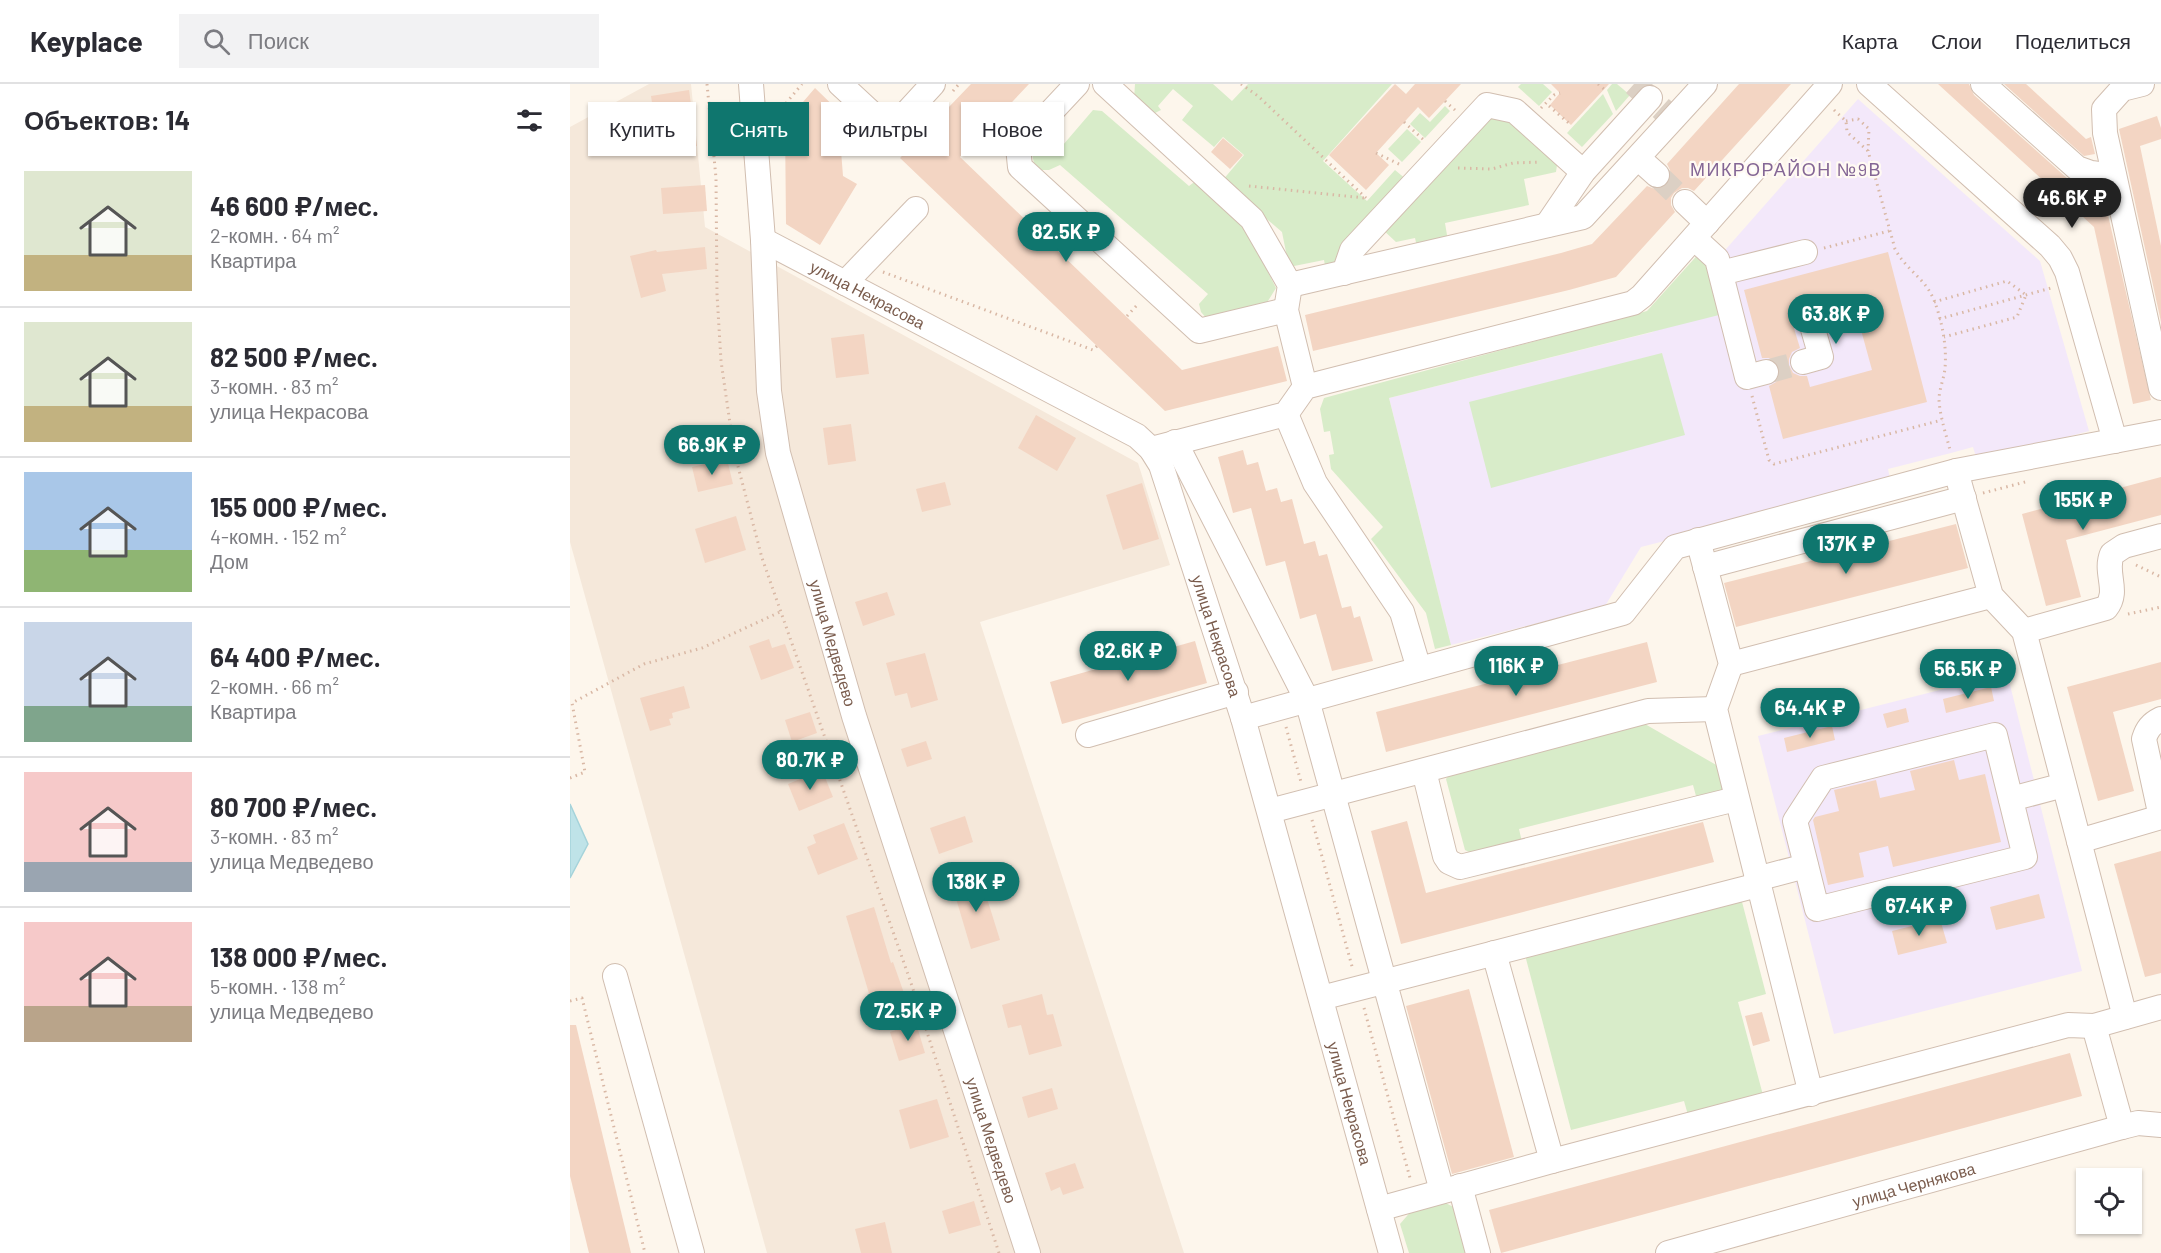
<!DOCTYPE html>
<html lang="ru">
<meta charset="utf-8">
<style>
:root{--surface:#fff;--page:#f2f2f3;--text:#2b2b33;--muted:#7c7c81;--line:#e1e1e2;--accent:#0f766e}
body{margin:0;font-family:Barlow,sans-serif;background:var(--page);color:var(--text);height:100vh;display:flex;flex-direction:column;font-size:22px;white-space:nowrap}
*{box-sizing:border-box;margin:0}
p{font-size:20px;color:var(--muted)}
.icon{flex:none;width:33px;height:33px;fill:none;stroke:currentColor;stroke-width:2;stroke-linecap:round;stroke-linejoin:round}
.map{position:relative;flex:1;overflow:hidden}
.sheet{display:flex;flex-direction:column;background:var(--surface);width:570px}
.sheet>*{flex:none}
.banner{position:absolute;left:18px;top:18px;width:570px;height:54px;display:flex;gap:12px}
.fabs{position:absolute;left:1506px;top:1084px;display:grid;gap:12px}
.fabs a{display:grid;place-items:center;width:66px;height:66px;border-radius:0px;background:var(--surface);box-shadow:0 2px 4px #0004;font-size:30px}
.price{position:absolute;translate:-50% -51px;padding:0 14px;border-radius:21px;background:var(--accent);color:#fff;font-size:20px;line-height:39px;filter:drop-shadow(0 2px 3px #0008)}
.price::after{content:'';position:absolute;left:50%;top:36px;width:18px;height:14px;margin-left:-9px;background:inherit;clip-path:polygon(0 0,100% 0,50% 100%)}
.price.selected{background:#222;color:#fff}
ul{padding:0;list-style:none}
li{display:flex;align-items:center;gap:18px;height:150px;padding:0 24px}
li+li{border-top:2px solid var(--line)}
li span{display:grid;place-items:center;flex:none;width:168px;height:120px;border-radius:0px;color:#555}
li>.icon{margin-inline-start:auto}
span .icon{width:72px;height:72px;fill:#fffc;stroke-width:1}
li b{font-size:26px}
h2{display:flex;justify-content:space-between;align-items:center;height:72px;padding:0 24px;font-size:26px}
.tag{padding:0 21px;border-radius:0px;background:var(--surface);box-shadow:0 2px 4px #0004;font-size:21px;line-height:54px}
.tag.selected{background:var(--accent);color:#fff}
header{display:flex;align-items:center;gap:36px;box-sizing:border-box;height:84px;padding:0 30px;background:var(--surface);border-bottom:2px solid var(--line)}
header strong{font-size:28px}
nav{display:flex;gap:33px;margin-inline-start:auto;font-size:21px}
.search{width:420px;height:54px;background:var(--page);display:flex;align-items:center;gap:15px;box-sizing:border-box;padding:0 21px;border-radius:0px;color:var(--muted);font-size:22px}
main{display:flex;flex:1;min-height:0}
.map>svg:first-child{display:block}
</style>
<header>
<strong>Keyplace</strong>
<div class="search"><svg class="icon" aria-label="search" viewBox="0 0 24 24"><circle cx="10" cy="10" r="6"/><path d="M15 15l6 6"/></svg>Поиск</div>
<nav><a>Карта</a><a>Слои</a><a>Поделиться</a></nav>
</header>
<main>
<section class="sheet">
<h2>Объектов: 14<svg class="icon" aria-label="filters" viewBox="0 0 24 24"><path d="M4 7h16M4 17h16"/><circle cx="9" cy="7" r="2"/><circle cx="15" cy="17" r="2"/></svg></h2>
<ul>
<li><span style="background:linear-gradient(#dfe7d0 70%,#c2b280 0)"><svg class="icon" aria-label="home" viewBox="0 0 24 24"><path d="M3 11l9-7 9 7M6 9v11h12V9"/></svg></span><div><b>46 600 ₽/мес.</b><p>2-комн. · 64 m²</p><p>Квартира</p></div></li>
<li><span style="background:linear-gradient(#dfe7d0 70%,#c2b280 0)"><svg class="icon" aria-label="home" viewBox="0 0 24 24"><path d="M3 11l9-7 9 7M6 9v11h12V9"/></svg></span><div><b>82 500 ₽/мес.</b><p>3-комн. · 83 m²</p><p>улица Некрасова</p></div></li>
<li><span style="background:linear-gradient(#a9c7e8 65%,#8fb573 0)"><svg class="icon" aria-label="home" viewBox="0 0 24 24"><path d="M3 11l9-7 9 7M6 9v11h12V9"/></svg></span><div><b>155 000 ₽/мес.</b><p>4-комн. · 152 m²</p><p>Дом</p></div></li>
<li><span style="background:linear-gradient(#c9d6e8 70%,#7fa58c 0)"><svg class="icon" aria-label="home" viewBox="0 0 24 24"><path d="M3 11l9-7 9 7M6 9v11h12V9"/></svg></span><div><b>64 400 ₽/мес.</b><p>2-комн. · 66 m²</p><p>Квартира</p></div></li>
<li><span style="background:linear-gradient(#f6c9c9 75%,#9aa5b1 0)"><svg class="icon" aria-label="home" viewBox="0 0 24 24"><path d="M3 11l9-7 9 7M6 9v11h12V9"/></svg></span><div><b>80 700 ₽/мес.</b><p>3-комн. · 83 m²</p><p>улица Медведево</p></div></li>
<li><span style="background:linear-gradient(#f6c9c9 70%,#b9a48a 0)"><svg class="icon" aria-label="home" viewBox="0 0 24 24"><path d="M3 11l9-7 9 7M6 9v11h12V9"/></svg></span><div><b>138 000 ₽/мес.</b><p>5-комн. · 138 m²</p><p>улица Медведево</p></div></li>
</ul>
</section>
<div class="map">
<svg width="1591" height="1169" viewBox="0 0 1591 1169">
<rect width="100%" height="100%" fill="#fdf6ec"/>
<!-- residential -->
<polygon fill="#f5e8da" points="79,0 121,0 135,143 568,379 600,481 410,538 614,1169 197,1169 0,458 0,43"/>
<!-- education -->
<g fill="#f3e8fa">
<polygon points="1288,15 1470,177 1519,347 1411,376 1406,373 1403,363 1381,369 1318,385 1320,395 1317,400 1071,463 1035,522 881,561 819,314 1083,248"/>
<polygon points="1437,589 1512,887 1264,950 1188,652"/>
</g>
<!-- green -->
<g fill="#d8ecc9">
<polygon points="565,0 643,0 662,17 678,0 822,0 753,77 797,117 825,86 837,96 770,184 756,187 754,176 719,183 712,148 652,97 674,71 653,53 644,63 612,36 623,22 603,5 588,22 591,26 583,30 564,15"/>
<polygon points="951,0 973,0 982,8 969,22 948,3"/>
<polygon points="1042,0 1047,0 1060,11 1046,27 1037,6"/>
<polygon points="1033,10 1043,30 1012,63 997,49"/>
<polygon points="875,22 880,27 855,54 840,40 850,29 860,38"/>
<polygon points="523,26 532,27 619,102 627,96 677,146 706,204 693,225 637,235 631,228 629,220 638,210 490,81 479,86 470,86 464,79 462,70 468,61 478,60 487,68"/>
<polygon points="920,34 943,36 988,74 986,88 954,95 959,121 875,139 878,157 847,163 845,154 826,158 811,144 878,73 885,74"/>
<polygon points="837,45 851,58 832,78 818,65"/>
<polygon points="1132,166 1157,229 819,314 881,561 865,565 856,529 801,455 813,443 761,385 759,371 764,370 760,347 754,348 750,325 754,314 1077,227"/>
<polygon points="1092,269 1115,351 921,404 899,318"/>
<polygon points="1068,636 1148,682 1154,706 1126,712 1123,701 949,745 952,758 903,770 895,766 876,695 884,685"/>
<polygon points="1171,814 1196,910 1168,918 1193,1011 1118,1031 1114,1017 1001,1046 955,871"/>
<polygon points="872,1117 887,1125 899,1169 839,1169 830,1140 843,1125"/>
</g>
<!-- water -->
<polygon fill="#bfe3e8" stroke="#a5d3da" stroke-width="1.5" points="0,720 18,760 0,794"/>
<!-- building -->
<g fill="#f3d5c3" fill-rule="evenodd">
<polygon points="401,0 459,0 390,73 612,286 708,262 717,297 595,327 330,74"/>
<polygon points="825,0 836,10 845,0 891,0 859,34 848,23 806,69 819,81 796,106 759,71"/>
<polygon points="981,0 1039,0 1001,41 980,21 990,9"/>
<polygon points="1169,0 1221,0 1124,107 1118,104 1112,104 1104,109 1101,114 1101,121 1105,128 1046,193 999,206 743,267 735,231 991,169 1022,160 1077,102 1085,105 1091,105 1097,101 1101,93 1100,86 1097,80"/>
<polygon points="1368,0 1399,0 1404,11 1498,95 1507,99 1530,119 1538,131 1581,316 1563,320 1524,143"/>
<polygon points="1434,0 1456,0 1516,55 1521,53 1525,70 1514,72"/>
<polygon points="245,4 281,39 270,54 273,92 287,100 250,161 216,140 215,39"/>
<polygon points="119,6 127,62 89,67 81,12"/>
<polygon points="1587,32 1591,44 1591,55 1570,62 1591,162 1591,238 1549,45"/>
<polygon points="653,54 673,71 660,85 641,68"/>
<polygon points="135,101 137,127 93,130 91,104"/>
<polygon points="135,163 137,185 92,190 96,207 71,214 60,172 86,166 87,168"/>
<path d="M1318 168 1357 318 1213 355 1199 302 1206 298 1210 292V285L1206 278 1199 274H1192L1174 206ZM1285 224 1302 286 1240 303 1237 292H1230L1223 289 1219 281V275L1222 268 1230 264 1223 241 1231 239 1240 231 1250 233Z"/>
<polygon points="294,250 299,290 266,294 261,254"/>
<polygon points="466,331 506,354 487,387 448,364"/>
<polygon points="281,340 286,377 258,381 253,344"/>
<polygon points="673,366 677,381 688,378 696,407 707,404 711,418 722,415 734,460 745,457 749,472 757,470 772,524 781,522 784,534 790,532 803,577 762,587 746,530 730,535 715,477 696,482 681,424 663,429 648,373"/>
<polygon points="157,375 163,400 128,408 122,383"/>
<polygon points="1591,393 1591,431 1496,456 1511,513 1476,522 1452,430"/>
<polygon points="375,398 381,421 352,428 346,405"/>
<polygon points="572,399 589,455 553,466 536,411"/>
<polygon points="166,432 176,466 135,479 125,445"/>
<polygon points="1386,440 1398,484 1166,543 1154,499"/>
<polygon points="317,508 325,531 293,542 285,518"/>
<polygon points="199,555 202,564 215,560 224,584 191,596 179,562"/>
<polygon points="625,557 637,599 492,640 480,598"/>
<polygon points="1077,558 1087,598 816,668 806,628"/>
<polygon points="355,569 368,616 341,624 337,609 325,612 316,579"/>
<polygon points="1591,578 1591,615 1543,628 1564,707 1528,717 1497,603"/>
<polygon points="114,602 120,624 102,629 103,634 99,635 101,641 80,647 70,614"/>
<polygon points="1421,603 1424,617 1376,629 1373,615"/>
<polygon points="1336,624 1339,638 1317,644 1313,630"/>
<polygon points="240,628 247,649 222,658 215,636"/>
<polygon points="1262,642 1265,656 1217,668 1214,654"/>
<polygon points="356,657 362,675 337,683 331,665"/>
<polygon points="1384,676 1389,696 1415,690 1431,758 1323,783 1318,762 1289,769 1294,793 1258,801 1243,736 1245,733 1269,727 1264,706 1306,696 1310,714 1345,706 1340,687"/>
<polygon points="252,686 263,713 229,727 218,700"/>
<polygon points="395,732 403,758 369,770 360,744"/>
<polygon points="837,737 856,809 1133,738 1144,778 831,860 801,747"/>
<polygon points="274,739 288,775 248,791 237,763 246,759 243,751"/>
<polygon points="1591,767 1591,889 1575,893 1544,780"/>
<polygon points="410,792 430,856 401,865 382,801"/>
<polygon points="1469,810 1475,834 1426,846 1420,823"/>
<polygon points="304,823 321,879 323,878 335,912 303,923 276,832"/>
<polygon points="1370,835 1377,859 1328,871 1322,847"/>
<polygon points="899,905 944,1073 882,1090 836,922"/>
<polygon points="472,910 477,931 483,930 492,962 459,971 451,941 438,944 432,921"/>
<polygon points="1192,928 1200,957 1183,962 1175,932"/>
<polygon points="346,939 355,969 329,977 320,948"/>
<polygon points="0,941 6,941 61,1169 19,1169 0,1092"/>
<polygon points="1500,969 1512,1012 931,1169 919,1126"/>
<polygon points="482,1004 488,1025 458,1034 452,1013"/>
<polygon points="367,1015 379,1053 340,1065 329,1026"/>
<polygon points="505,1079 514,1104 493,1111 490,1103 481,1107 475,1089"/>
<polygon points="404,1117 411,1141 379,1150 372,1127"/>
<polygon points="315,1138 322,1169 291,1169 285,1145"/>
</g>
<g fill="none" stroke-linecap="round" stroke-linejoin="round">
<!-- minor-tunnel -->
<g stroke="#dcd0c4" stroke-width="24" stroke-dasharray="24 12" stroke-linecap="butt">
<polyline points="1064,0 1103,35"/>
<polyline points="1087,91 1115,118"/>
<polyline points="1196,288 1233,278"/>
</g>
<defs>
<g id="minor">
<path id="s1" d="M181 0 193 156 199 307 208 369 284 632 458 1169"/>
<polyline points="270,0 310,37 329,37 363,0"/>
<polyline points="507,0 448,63 450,83 629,247 716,226"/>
<polyline points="535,0 682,135 720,201 716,226 735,303"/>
<polyline points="1299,0 1480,162 1490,174 1497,188 1545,357"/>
<polyline points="1413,0 1507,84 1521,89 1544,92"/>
<polyline points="1572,0 1552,5 1534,25 1535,49 1591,304"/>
<polyline points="1068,74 1087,91"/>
<polyline points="1115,118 1137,139"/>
<polyline points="977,141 1013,88 1080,14"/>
<polyline points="1124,154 1147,175 1177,293 1196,288"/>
<path id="s2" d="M193 156 567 352 581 365 591 381 673 634 821 1169"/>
<polyline points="774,189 782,166 917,21 945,27 1013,88"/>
<polyline points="1151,189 1235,168"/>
<polyline points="275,199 346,125"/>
<polyline points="720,201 1013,133 1135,0"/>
<polyline points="1233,278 1251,273 1243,245"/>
<polyline points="716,330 745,399 832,528 849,585"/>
<polyline points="605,358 737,616 872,1107"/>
<polyline points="581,365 716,330 735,303 1063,219 1072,212 1260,0"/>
<polyline points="1386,387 1591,348"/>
<polyline points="1128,456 1161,580 1145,625 1241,1010"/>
<polyline points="1135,483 1394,414"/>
<path d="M1454 547 1536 524C1550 507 1534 489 1542 470L1554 462 1591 452"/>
<polyline points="1161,580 1421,512"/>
<polyline points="673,634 1053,529 1105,463 1386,387 1421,512 1454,547 1555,933"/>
<polyline points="518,651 666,608"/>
<polygon points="1425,651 1455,773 1247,825 1225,737 1253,694"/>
<polyline points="854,687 875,772 879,778 890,783 1166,715"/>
<polyline points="1441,715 1494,701"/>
<polyline points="700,727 1078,627 1145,625"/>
<path d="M1591 733 1574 655C1577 645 1581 640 1591 635"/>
<polyline points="1509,757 1591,733"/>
<polyline points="1186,795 1236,782"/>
<polyline points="924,869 982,1077"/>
<polyline points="45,892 122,1169"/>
<polyline points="751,914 1188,801"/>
<polyline points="1524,942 1552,1043"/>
<polyline points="890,1102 908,1169"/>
<polyline points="809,1125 982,1077 1498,941 1524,942 1591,923"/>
<path id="s3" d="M1098 1169 1552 1043 1568 1039 1591 1041"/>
</g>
</defs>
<!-- minor casing -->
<use href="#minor" stroke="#d1beb0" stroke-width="26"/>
<!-- path -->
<g stroke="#d9b8a5" stroke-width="3" stroke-dasharray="1.5 4.5" stroke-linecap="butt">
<polyline points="137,0 146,94 147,210 151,277 164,367 192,474 341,899 429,1169"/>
<polyline points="671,0 688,12 796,114"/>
<polyline points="1028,0 1034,5"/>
<polyline points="383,7 389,0"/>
<polyline points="875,17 885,26"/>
<polyline points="979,22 1001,41"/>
<polyline points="971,24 984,11 990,9"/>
<path d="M1264 26 1276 37 1277 48 1298 67 1325 165C1336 186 1355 194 1364 216 1372 237 1377 262 1375 284 1374 295 1369 305 1369 316 1370 333 1376 350 1380 366"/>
<polyline points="1276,37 1288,35 1299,45 1298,67"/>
<polyline points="834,38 855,57"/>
<polyline points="207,40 207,30 232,0"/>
<polyline points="806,69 831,81"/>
<polyline points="322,71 335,57"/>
<polyline points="888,84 922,85 943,79 971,78"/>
<polyline points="679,102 795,114"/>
<polyline points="1254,164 1319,147"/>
<polyline points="313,188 523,266 527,262"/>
<polyline points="1364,218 1437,197 1456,211 1447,233 1374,253"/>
<polyline points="557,232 568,220"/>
<polyline points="1369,235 1481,204"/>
<polyline points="1182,312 1199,376 1204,380 1372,336"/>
<polyline points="1413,409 1459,397"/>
<polyline points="1566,481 1591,493"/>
<polyline points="1558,530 1591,523"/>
<polyline points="716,643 731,698"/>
<polyline points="0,694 15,688 2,619 74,580 132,564 210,528"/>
<polyline points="742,736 783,886"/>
<polyline points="0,917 12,914 75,1169"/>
<polyline points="794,924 840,1094"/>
</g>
<!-- minor -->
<use href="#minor" stroke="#fff" stroke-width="24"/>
</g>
<g text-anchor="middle" stroke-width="4.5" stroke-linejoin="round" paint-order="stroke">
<!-- street labels -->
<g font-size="16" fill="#7a5c4d" stroke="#fffaf3">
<text dy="6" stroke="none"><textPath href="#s2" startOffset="118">улица Некрасова</textPath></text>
<text dy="6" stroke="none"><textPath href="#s2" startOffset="640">улица Некрасова</textPath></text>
<text dy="6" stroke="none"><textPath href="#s1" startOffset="568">улица Медведево</textPath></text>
<text dy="6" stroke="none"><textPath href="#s2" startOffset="1126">улица Некрасова</textPath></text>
<text dy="6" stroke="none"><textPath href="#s1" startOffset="1090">улица Медведево</textPath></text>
<text dy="6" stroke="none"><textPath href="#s3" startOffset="255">улица Чернякова</textPath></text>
</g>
<!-- neighbourhood labels -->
<g font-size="18" letter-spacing="1.5" fill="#846695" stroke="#fffaf3">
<text x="1216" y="92">МИКРОРАЙОН №9В</text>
</g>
</g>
</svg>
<div class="fabs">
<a><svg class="icon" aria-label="locate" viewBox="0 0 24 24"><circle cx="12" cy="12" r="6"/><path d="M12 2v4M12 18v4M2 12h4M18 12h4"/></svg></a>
</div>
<b class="price selected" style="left:1502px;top:145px">46.6K ₽</b>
<b class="price" style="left:496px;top:179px">82.5K ₽</b>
<b class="price" style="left:1266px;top:261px">63.8K ₽</b>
<b class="price" style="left:142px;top:392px">66.9K ₽</b>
<b class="price" style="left:1513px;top:447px">155K ₽</b>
<b class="price" style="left:1276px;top:491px">137K ₽</b>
<b class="price" style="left:558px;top:598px">82.6K ₽</b>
<b class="price" style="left:946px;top:613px">116K ₽</b>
<b class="price" style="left:1398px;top:616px">56.5K ₽</b>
<b class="price" style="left:1240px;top:655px">64.4K ₽</b>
<b class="price" style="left:240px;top:707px">80.7K ₽</b>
<b class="price" style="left:406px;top:829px">138K ₽</b>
<b class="price" style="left:1349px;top:853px">67.4K ₽</b>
<b class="price" style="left:338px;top:958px">72.5K ₽</b>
<div class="banner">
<a class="tag">Купить</a>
<a class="tag selected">Снять</a>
<a class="tag">Фильтры</a>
<a class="tag">Новое</a>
</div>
</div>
</main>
